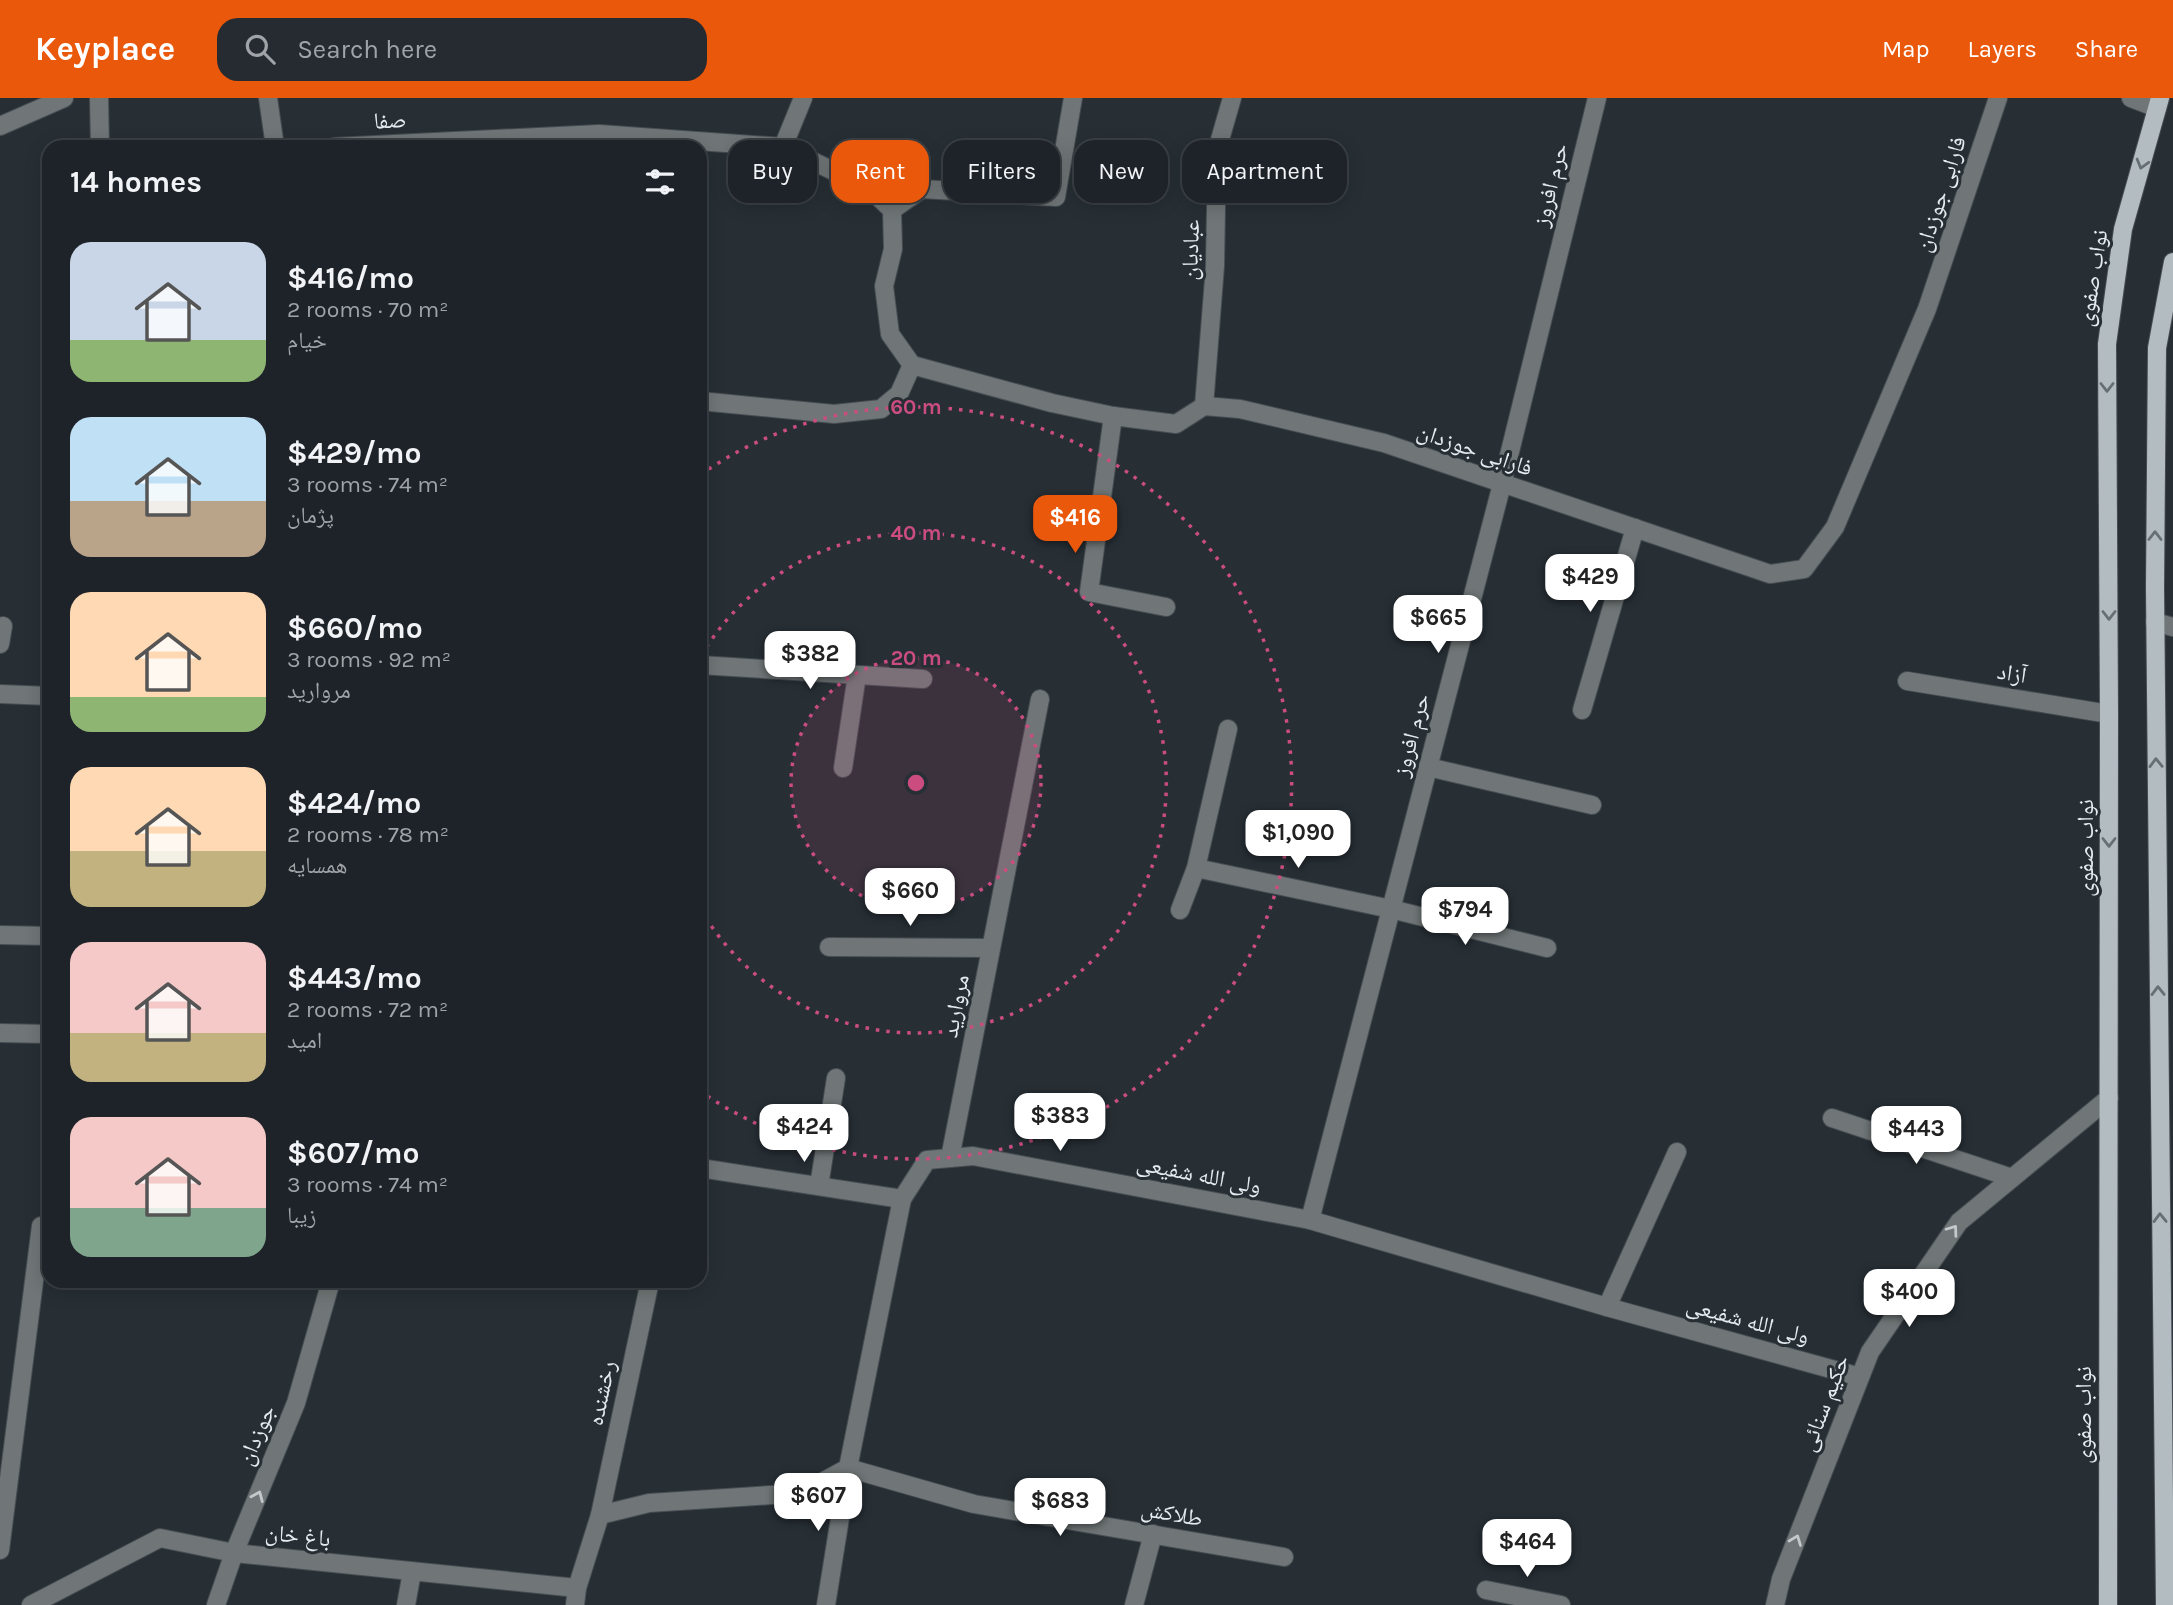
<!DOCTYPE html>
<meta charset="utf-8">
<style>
:root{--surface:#1d2328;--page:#252b30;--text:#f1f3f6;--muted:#a0a4a8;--line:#3b4045;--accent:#ea580c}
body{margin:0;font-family:Karla,"Noto Naskh Arabic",sans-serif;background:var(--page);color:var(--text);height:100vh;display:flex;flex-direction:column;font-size:26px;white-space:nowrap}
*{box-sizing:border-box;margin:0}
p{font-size:23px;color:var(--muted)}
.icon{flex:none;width:38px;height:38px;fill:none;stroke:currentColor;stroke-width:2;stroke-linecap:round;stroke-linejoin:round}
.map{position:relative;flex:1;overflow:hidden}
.panel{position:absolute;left:42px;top:42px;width:665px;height:1148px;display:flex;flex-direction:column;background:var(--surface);border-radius:21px;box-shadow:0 4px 18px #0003,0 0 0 2px var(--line)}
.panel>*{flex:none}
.guide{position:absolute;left:728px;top:42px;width:665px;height:63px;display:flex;gap:14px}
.price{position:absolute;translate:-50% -60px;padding:0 16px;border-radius:14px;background:#fff;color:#222;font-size:23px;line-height:46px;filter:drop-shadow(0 2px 4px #0008)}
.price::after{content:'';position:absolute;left:50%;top:42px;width:21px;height:16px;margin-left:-10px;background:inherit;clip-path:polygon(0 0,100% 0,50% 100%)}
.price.selected{background:var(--accent);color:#fff}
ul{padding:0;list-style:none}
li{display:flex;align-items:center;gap:21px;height:175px;padding:0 28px}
li span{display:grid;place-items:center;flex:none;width:196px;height:140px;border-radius:21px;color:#555}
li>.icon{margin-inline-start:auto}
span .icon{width:84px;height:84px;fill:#fffc;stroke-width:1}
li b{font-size:30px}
h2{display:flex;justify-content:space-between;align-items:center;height:84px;padding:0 28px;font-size:30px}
.chip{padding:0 24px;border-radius:21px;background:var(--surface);box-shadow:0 4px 18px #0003,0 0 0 2px var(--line);font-size:24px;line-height:63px}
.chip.selected{background:var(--accent);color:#fff}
header{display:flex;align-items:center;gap:42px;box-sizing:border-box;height:98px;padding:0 35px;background:var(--accent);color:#fff}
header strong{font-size:33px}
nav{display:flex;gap:38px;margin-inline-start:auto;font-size:24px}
.search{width:490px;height:63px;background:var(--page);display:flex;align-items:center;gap:18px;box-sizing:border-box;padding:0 24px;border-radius:21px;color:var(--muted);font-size:26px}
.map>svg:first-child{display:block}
</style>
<header>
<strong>Keyplace</strong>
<div class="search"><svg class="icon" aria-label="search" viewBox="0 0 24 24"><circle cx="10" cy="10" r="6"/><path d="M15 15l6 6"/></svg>Search here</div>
<nav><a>Map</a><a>Layers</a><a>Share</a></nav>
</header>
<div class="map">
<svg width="2173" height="1507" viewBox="0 0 2173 1507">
<rect width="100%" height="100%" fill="#272f35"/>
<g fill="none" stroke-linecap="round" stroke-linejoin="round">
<defs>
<g id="minor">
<polyline points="99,0 100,49"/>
<polyline points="268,0 275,49"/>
<polyline points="2131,0 2157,10"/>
<polyline points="0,28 64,0"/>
<polyline points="334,49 599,36 783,49 869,90 892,112 893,151 884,188 890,236 912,267 1052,305 1113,318 1176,326 1204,308 1240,311 1384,345 1770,476 1804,471 1835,429 1927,211 1998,0"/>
<polyline points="783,49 803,0"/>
<polyline points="892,112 922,91 1056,99 1073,0"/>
<polyline points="700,303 834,316 881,311 899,296 912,267"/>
<polyline points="1204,308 1215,168 1217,52 1232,0"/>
<polyline points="1113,318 1089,494 1166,509"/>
<polyline points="2155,524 2173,529"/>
<polyline points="0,546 3,528"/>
<polyline points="700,567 923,581"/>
<polyline points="1907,583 2109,616"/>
<polyline points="0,596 49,598"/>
<polyline points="1582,612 1635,430"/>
<polyline points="1428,669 1592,707"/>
<polyline points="843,670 857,577"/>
<polyline points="1196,770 1391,811 1547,850"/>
<polyline points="1180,812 1196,770 1228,631"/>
<polyline points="0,837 49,838"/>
<polyline points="829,849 991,850"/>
<polyline points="0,935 49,936"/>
<polyline points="1832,1020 2012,1080"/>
<polyline points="950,1060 1040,601"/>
<polyline points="700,1070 902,1101"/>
<polyline points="819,1088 836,980"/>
<polyline points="1310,1122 1502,386 1597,0"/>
<polyline points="1607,1209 1677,1054"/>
<polyline points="600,1417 650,1183"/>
<polyline points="0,1452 41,1128"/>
<polyline points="1486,1492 1561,1507"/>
<polyline points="31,1507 160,1440 234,1455 577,1490"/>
<polyline points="216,1507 234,1455 296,1305 331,1183"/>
<polyline points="406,1507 412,1474"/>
<polyline points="575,1507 577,1490 600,1417 649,1405 802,1395 848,1370 902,1101 927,1062 973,1058 1310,1122 1607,1209 1860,1279"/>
<polyline points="826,1507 848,1370 974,1406 1284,1459"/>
<polyline points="1134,1507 1153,1436"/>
<polyline points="1775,1507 1781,1481 1870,1254 1959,1124 2109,1000"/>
</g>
<g id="major">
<polyline points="2108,1507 2109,616 2107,246 2123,131 2160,0"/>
<polyline points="2165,1507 2155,490 2157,250 2173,164"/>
</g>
</defs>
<!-- minor casing -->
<use href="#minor" stroke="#464d53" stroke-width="20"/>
<!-- major casing -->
<use href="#major" stroke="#464d53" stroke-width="20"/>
<!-- minor -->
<use href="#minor" stroke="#707677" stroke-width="18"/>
<!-- major -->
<use href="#major" stroke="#b3bdc1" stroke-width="18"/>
</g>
<!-- one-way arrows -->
<defs><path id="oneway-chevron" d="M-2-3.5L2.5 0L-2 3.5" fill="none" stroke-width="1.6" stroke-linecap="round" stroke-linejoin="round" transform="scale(1.75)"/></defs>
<g stroke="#666f74">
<use href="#oneway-chevron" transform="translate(2142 66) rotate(106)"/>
<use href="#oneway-chevron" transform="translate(2107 289) rotate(90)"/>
<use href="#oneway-chevron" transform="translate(2155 438) rotate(-90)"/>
<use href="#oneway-chevron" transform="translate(2109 517) rotate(90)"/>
<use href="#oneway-chevron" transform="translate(2156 665) rotate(-91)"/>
<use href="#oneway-chevron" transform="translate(2109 744) rotate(90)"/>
<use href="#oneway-chevron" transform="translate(2158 893) rotate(-91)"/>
<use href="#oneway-chevron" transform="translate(2160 1120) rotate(-91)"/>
</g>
<g stroke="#c3c8cb">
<use href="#oneway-chevron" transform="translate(1953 1132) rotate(-54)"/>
<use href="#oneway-chevron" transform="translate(258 1398) rotate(-67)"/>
<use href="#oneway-chevron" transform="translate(1796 1442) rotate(-69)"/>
</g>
<!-- distance rings -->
<circle cx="916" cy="685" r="125" fill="#cb4d80" fill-opacity=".12"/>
<g fill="none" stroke="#cb4d80" stroke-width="3.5" stroke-dasharray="3.5 7">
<circle cx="916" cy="685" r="125"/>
<path d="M701 558A250 250 0 1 1 701 812"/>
<path d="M700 377A376 376 0 1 1 700 993"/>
</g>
<g text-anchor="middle" stroke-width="6" stroke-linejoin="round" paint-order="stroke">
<!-- street labels -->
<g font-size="23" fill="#e6ebef" stroke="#272f35">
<text transform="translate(390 22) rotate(-3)" y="8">صفا</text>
<text transform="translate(1550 87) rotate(-76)" y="8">حرم افروز</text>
<text transform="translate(1940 96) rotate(-72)" y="8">فارابی جوزدان</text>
<text transform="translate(1190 152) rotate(-88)" y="8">عبادیان</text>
<text transform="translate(2092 180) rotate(-81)" y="8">نواب صفوی</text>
<text transform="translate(1475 351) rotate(19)" y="8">فارابی جوزدان</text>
<text transform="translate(2012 575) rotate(9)" y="8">آزاد</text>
<text transform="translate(1411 637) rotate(-75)" y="8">حرم افروز</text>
<text transform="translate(2085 750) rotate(-90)" y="8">نواب صفوی</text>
<text transform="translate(955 908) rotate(-79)" y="8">مروارید</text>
<text transform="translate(1199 1076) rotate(11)" y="8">ولی الله شفیعی</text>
<text transform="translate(1748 1222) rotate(15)" y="8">ولی الله شفیعی</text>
<text transform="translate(601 1295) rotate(-78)" y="8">رخشنده</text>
<text transform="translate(1824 1305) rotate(-69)" y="8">حکیم سنائی</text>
<text transform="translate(2083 1317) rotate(-90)" y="8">نواب صفوی</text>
<text transform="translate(256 1337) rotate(-67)" y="8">جوزدان</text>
<text transform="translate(1172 1415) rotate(10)" y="8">طلاکش</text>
<text transform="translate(298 1437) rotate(6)" y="8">باغ خان</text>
</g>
</g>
<circle cx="916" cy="685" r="10" fill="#cb4d80" stroke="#272f35" stroke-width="3.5"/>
<g font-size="21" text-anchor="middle" font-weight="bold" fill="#cb4d80" stroke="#272f35" stroke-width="6" stroke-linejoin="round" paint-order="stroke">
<text x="916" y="316">60 m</text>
<text x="916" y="442">40 m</text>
<text x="916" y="567">20 m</text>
</g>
</svg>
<b class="price selected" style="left:1075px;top:457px">$416</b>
<b class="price" style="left:1590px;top:516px">$429</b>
<b class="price" style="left:1438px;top:557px">$665</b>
<b class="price" style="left:810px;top:593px">$382</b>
<b class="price" style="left:1298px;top:772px">$1,090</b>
<b class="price" style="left:910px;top:830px">$660</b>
<b class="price" style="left:1465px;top:849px">$794</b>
<b class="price" style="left:1060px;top:1055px">$383</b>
<b class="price" style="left:804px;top:1066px">$424</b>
<b class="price" style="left:1916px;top:1068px">$443</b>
<b class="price" style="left:1909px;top:1231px">$400</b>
<b class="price" style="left:818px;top:1435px">$607</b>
<b class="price" style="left:1060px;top:1440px">$683</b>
<b class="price" style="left:1527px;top:1481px">$464</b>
<div class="guide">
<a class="chip">Buy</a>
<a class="chip selected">Rent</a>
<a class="chip">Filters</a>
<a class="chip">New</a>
<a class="chip">Apartment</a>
</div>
<section class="panel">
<h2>14 homes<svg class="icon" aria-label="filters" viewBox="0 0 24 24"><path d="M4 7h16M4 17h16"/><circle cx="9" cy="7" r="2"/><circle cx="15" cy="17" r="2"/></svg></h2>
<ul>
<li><span style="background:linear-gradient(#c9d6e8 70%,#8fb573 0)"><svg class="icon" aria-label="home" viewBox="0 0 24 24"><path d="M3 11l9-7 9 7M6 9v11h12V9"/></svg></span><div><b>$416/mo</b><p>2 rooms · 70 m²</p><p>خیام</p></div></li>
<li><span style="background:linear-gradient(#bfe0f5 60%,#b9a48a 0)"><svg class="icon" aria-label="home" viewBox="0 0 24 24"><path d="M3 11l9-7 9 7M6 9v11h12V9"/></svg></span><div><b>$429/mo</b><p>3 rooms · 74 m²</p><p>پژمان</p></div></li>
<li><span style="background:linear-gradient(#ffd9b3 75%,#8fb573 0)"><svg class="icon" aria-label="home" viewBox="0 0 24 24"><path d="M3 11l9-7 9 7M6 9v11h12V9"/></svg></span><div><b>$660/mo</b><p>3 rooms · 92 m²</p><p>مروارید</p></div></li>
<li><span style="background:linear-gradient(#ffd9b3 60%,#c2b280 0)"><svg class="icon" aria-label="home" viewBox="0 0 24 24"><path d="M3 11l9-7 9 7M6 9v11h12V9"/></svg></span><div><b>$424/mo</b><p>2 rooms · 78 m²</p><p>همسایه</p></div></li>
<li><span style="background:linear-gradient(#f6c9c9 65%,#c2b280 0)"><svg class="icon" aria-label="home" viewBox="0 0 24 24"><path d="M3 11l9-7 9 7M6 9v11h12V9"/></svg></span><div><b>$443/mo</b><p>2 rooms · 72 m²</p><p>امید</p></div></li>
<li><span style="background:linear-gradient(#f6c9c9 65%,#7fa58c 0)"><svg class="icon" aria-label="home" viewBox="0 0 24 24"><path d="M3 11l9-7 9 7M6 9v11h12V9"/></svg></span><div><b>$607/mo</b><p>3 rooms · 74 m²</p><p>زیبا</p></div></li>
</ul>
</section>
</div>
